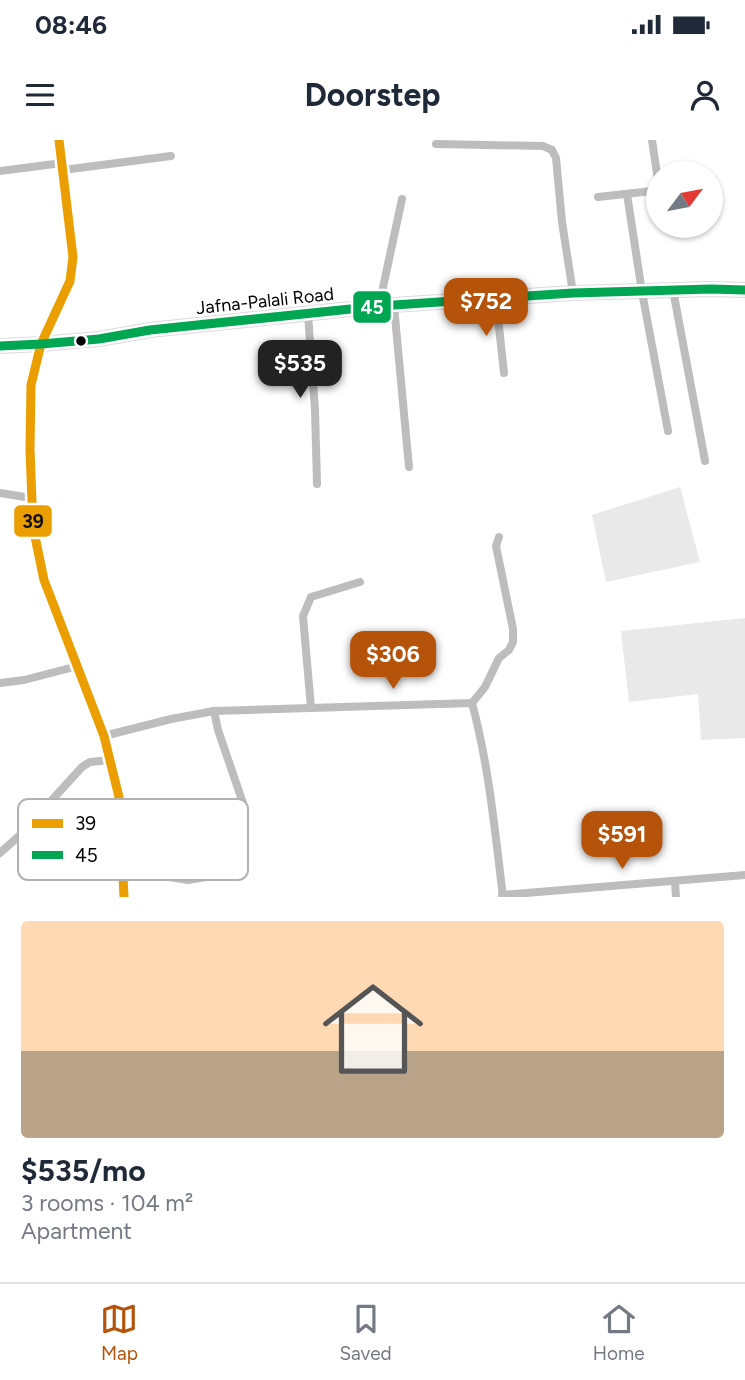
<!DOCTYPE html>
<meta charset="utf-8">
<style>
:root{--surface:#fff;--page:#f6f6f7;--text:#1f2937;--muted:#747a83;--line:#e0e1e3;--accent:#b45309}
body{margin:0;font-family:Figtree,sans-serif;background:var(--page);color:var(--text);height:100vh;display:flex;flex-direction:column;font-size:26px;white-space:nowrap}
*{box-sizing:border-box;margin:0}
p{font-size:23px;color:var(--muted)}
.icon{flex:none;width:38px;height:38px;fill:none;stroke:currentColor;stroke-width:2;stroke-linecap:round;stroke-linejoin:round}
.map{position:relative;height:757px;overflow:hidden}
.sheet{display:flex;flex-direction:column;background:var(--surface);flex:1}
.sheet>*{flex:none}
.needle{width:46px;rotate:58deg}
.controls{position:absolute;left:646px;top:21px;display:grid;gap:14px}
.controls a{display:grid;place-items:center;width:77px;height:77px;border-radius:50%;background:var(--surface);box-shadow:0 2px 5px #0004;font-size:35px}
.price{position:absolute;translate:-50% -60px;padding:0 16px;border-radius:14px;background:var(--accent);color:#fff;font-size:23px;line-height:46px;filter:drop-shadow(0 2px 4px #0008)}
.price::after{content:'';position:absolute;left:50%;top:42px;width:21px;height:16px;margin-left:-10px;background:inherit;clip-path:polygon(0 0,100% 0,50% 100%)}
.price.selected{background:#222;color:#fff}
ul{padding:0;list-style:none}
li{display:grid;align-content:center;gap:14px;height:371px;padding:0 21px}
li span{display:grid;place-items:center;height:217px;border-radius:7px;color:#555}
li>.icon{margin-inline-start:auto}
span .icon{width:126px;height:126px;fill:#fffc;stroke-width:1}
li b{font-size:30px}
.status{display:flex;justify-content:space-between;align-items:center;height:49px;padding:0 35px;background:var(--surface);direction:ltr}
.status svg{height:19px;fill:currentColor}
header{display:flex;justify-content:space-between;align-items:center;height:91px;padding:0 21px;background:var(--surface);font-size:32px;font-weight:700}
.menu{display:flex;justify-content:space-around;align-items:center;height:98px;border-top:2px solid var(--line);background:var(--surface);font-size:19px;color:var(--muted)}
.menu a{display:grid;justify-items:center;gap:4px}
.menu .selected{color:var(--accent)}
.map>svg:first-child{display:block}
</style>
<div class="status"><b>08:46</b><svg viewBox="0 0 49 12"><path d="M0 12V9h3v3zM5 12V6h3v6zM10 12V3h3v9zM15 12V0h3v12zM26 1h20v11H26zM47 4h2v5h-2z"/></svg></div>
<header><svg class="icon" aria-label="menu" viewBox="0 0 24 24"><path d="M4 6h16M4 12h16M4 18h16"/></svg>Doorstep<svg class="icon" aria-label="person" viewBox="0 0 24 24"><circle cx="12" cy="8" r="4"/><path d="M4 21q1-7 8-7t8 7"/></svg></header>
<div class="map">
<svg width="745" height="757" viewBox="0 0 745 757">
<rect width="100%" height="100%" fill="#fff"/>
<!-- green -->
<g fill="#e9e9e9">
<polygon points="680,347 700,422 606,442 592,375"/>
<polygon points="745,478 745,598 701,600 698,554 629,562 621,491"/>
</g>
<g fill="none" stroke-linecap="round" stroke-linejoin="round">
<defs>
<polyline id="primary" points="0,206 41,204 99,199 150,190 379,166 573,153 711,149 745,150"/>
</defs>
<!-- primary casing -->
<use href="#primary" stroke="#dbdbdb" stroke-width="16"/>
<!-- minor -->
<g stroke="#bdbdbd" stroke-width="8">
<polyline points="652,0 658,41"/>
<polyline points="436,4 543,6 552,10 556,18 562,82 573,153"/>
<polyline points="63,30 171,16"/>
<polyline points="0,31 62,23"/>
<polyline points="627,54 642,152 668,291"/>
<polyline points="598,57 652,51 656,48 658,43"/>
<polyline points="673,150 705,321"/>
<polyline points="496,159 504,233"/>
<polyline points="379,166 402,59"/>
<polyline points="394,166 409,327"/>
<polyline points="308,174 315,270 317,344"/>
<polyline points="0,353 31,358"/>
<polyline points="0,543 24,540 78,526"/>
<polyline points="472,563 485,547 499,518 509,510 513,502 513,489 496,406 499,397"/>
<polyline points="311,568 303,476 311,457 360,442"/>
<path d="M104 596 171 579 214 571 472 563C489 626 495 692 503 757"/>
<polyline points="0,713 20,695 82,627 90,622 110,620"/>
<polyline points="123,732 150,734 188,740 224,734 239,729 242,725 245,682 243,663 218,590 214,571"/>
<polyline points="675,742 676,757"/>
<polyline points="502,755 745,735"/>
</g>
<!-- tertiary -->
<polyline stroke="#bdbdbd" stroke-width="10" points="59,0 73,117 70,141 41,204 31,245 30,310 33,387 44,440 104,596 119,657 124,757"/>
<!-- primary -->
<use href="#primary" stroke="#bdbdbd" stroke-width="12"/>
<defs>
<polyline id="bus-1" points="59,0 73,117 70,141 41,204 31,245 30,310 33,387 44,440 104,596 119,657 124,757"/>
<polyline id="bus-2" points="0,206 41,204 99,199 150,190 379,166 573,153 711,149 745,150"/>
</defs>
<!-- bus-1 casing -->
<use href="#bus-1" stroke="#fff" stroke-width="14"/>
<!-- bus-2 casing -->
<use href="#bus-2" stroke="#fff" stroke-width="14"/>
<!-- bus-1 -->
<use href="#bus-1" stroke="#eb9e00" stroke-width="9"/>
<!-- bus-2 -->
<use href="#bus-2" stroke="#00a651" stroke-width="9"/>
</g>
<!-- markers -->
<circle fill="#000" stroke="#fff" stroke-width="2.5" cx="81" cy="201" r="6"/>
<g text-anchor="middle" stroke-width="5" stroke-linejoin="round" paint-order="stroke">
<!-- street labels -->
<g font-size="18" fill="#000" stroke="#fff">
<text transform="translate(265 161) rotate(-6)" y="6">Jafna-Palali Road</text>
</g>
</g>
<!-- legend -->
<rect x="18" y="659" width="230" height="81" rx="10" fill="#fff" stroke="#b2b2b2" stroke-width="2"/>
<rect x="32" y="679" width="31" height="9" fill="#eb9e00"/>
<rect x="32" y="711" width="31" height="8" fill="#00a651"/>
<g font-size="19" fill="#000">
<text x="75" y="690">39</text>
<text x="75" y="722">45</text>
</g>
<g stroke="#fff" stroke-width="2.5">
<rect x="352" y="150" width="40" height="34" rx="7" fill="#00a651"/>
<rect x="13" y="364" width="40" height="34" rx="7" fill="#eb9e00"/>
</g>
<g font-size="19" text-anchor="middle" font-weight="bold" fill="#fff">
<text x="372" y="174">45</text>
</g>
<g font-size="19" text-anchor="middle" font-weight="bold" fill="#111">
<text x="33" y="388">39</text>
</g>
</svg>
<div class="controls">
<a><svg class="needle" viewBox="-14 -14 28 28"><path d="M0-13l5 13h-10z" fill="#e53935"/><path d="M0 13l5-13h-10z" fill="#747a83"/></svg></a>
</div>
<b class="price" style="left:486px;top:198px">$752</b>
<b class="price selected" style="left:300px;top:260px">$535</b>
<b class="price" style="left:393px;top:551px">$306</b>
<b class="price" style="left:622px;top:731px">$591</b>
</div>
<section class="sheet">
<ul>
<li><span style="background:linear-gradient(#ffd9b3 60%,#b9a48a 0)"><svg class="icon" aria-label="home" viewBox="0 0 24 24"><path d="M3 11l9-7 9 7M6 9v11h12V9"/></svg></span><div><b>$535/mo</b><p>3 rooms · 104 m²</p><p>Apartment</p></div></li>
</ul>
</section>
<nav class="menu">
<a class="selected"><svg class="icon" aria-label="map" viewBox="0 0 24 24"><path d="M3 6l6-2 6 2 6-2v14l-6 2-6-2-6 2zM9 4v14M15 6v14"/></svg>Map</a>
<a><svg class="icon" aria-label="saved" viewBox="0 0 24 24"><path d="M7 4h10v16l-5-4-5 4z"/></svg>Saved</a>
<a><svg class="icon" aria-label="home" viewBox="0 0 24 24"><path d="M3 11l9-7 9 7M6 9v11h12V9"/></svg>Home</a>
</nav>
